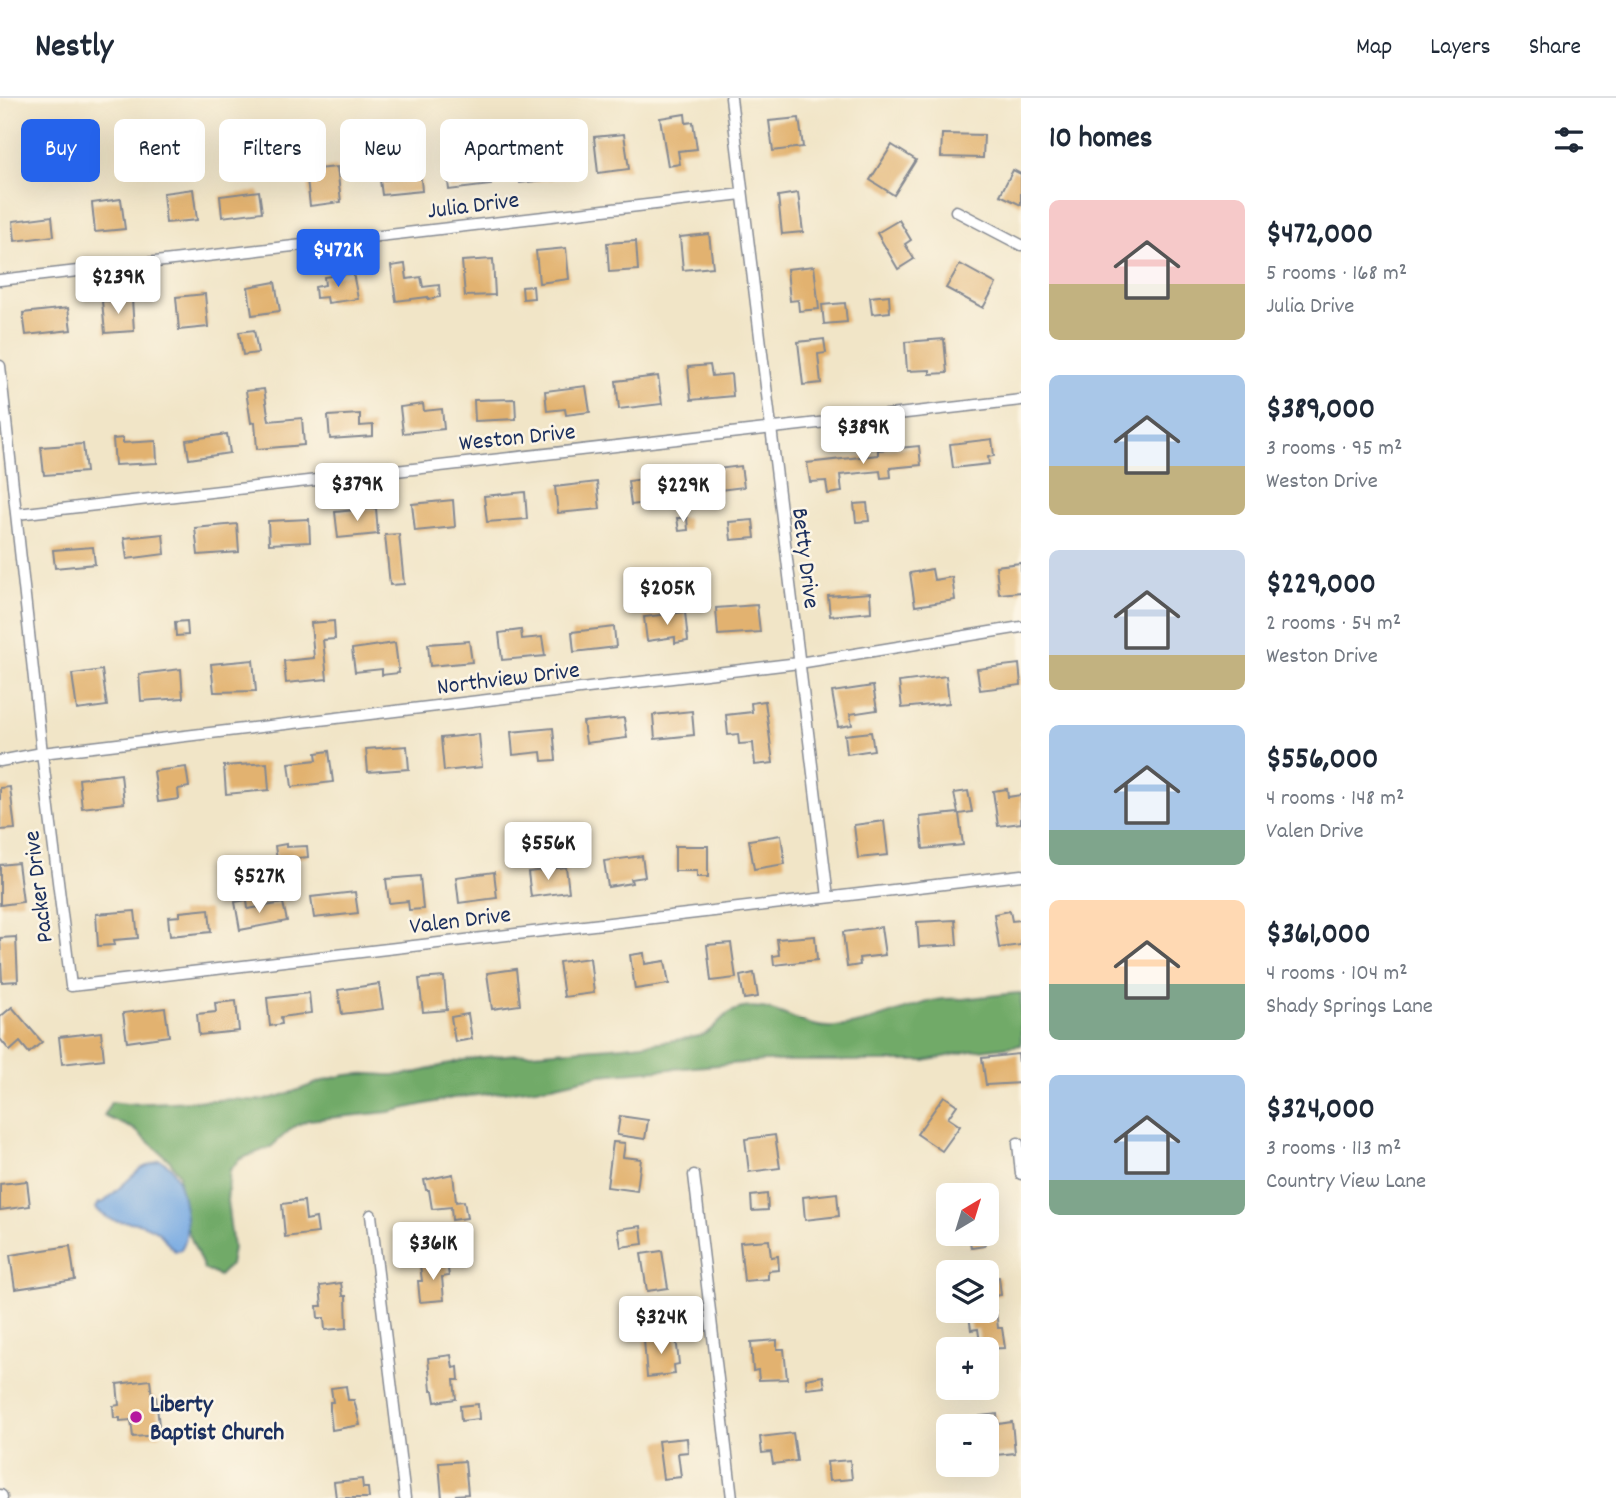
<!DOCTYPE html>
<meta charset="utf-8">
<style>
:root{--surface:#fff;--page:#f6f6f7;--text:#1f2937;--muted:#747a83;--line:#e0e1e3;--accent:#2563eb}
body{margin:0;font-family:Dekko,sans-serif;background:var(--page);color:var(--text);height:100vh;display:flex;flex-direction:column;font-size:26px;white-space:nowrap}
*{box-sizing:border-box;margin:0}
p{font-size:23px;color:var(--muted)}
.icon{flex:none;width:38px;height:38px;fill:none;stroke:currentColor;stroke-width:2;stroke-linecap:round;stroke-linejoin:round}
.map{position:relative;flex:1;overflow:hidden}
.sheet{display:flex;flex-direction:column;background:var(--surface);width:595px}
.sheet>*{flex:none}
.banner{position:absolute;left:21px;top:21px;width:665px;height:63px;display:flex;gap:14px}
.needle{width:46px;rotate:38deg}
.fabs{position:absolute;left:936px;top:1085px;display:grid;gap:14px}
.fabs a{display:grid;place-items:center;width:63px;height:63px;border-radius:10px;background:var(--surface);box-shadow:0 7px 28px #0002;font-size:35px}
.price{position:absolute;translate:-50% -60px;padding:0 16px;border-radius:7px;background:#fff;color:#222;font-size:23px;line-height:46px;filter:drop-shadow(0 2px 4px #0008)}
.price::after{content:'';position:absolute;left:50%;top:42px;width:21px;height:16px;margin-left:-10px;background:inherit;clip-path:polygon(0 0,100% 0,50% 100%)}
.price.active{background:var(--accent);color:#fff}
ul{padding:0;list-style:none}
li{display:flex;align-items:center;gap:21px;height:175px;padding:0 28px}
li span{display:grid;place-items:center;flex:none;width:196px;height:140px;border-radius:10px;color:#555}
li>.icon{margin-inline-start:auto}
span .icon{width:84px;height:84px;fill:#fffc;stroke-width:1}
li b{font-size:30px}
h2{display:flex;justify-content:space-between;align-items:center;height:84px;padding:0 28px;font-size:30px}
.chip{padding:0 24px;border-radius:10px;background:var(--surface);box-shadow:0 7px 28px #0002;font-size:24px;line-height:63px}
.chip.active{background:var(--accent);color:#fff}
header{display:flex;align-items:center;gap:42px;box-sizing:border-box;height:98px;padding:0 35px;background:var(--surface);border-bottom:2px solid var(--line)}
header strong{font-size:33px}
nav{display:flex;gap:38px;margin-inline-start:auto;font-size:24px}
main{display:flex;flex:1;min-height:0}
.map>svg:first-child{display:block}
</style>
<header>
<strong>Nestly</strong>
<nav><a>Map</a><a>Layers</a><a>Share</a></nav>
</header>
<main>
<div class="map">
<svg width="1021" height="1400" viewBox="0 0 1021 1400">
<rect width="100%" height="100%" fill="#fcf5e5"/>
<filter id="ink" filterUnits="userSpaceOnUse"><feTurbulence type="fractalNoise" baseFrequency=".0143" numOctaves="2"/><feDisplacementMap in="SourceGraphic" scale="14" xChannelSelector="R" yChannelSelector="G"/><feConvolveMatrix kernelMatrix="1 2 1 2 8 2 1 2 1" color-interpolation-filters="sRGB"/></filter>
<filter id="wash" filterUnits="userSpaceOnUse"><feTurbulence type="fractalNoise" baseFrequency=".00686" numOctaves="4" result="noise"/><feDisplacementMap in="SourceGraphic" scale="28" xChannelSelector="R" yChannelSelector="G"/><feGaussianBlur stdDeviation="1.57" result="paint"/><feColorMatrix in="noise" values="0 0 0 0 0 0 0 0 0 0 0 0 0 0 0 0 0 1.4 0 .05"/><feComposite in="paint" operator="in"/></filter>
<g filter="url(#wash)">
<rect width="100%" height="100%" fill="#f1e5c7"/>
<!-- forest -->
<path fill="#71aa68" stroke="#466c63" stroke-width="2" d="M1021 895V947L971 953 925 963H765L600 977 552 988 453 1000 389 1014 308 1022 293 1029 271 1049 240 1061 230 1072 227 1103 233 1150 230 1167 219 1178 204 1171 184 1124 180 1109 179 1076 170 1063 134 1031 104 1018 111 1004 127 1006 237 1001C283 1009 314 977 359 976 375 975 391 979 407 976 428 974 448 964 469 961 546 951 624 952 700 938 713 936 720 914 743 910 776 904 802 932 835 929 871 927 902 909 937 902 945 900 954 901 963 901 983 899 1001 896 1021 895Z"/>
<!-- water -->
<path fill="#76a9e2" stroke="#486ca0" stroke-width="2" d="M160 1062C165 1065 170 1067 173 1072 182 1088 194 1137 180 1152L175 1153C164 1144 165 1135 147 1128 126 1119 115 1131 96 1110L99 1105 104 1104 140 1071Z"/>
<g id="blocks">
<!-- building -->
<g fill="#e2b270">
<polygon points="685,16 686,25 693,24 697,51 678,53 680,66 668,68 660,20"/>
<polygon points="799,20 803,49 773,53 769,23"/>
<polygon points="624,36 629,71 598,75 594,39"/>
<polygon points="942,36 984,37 983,60 941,59"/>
<polygon points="892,47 916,62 894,97 870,82"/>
<polygon points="167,48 169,71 143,74 141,50"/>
<polygon points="560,54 563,73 552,74 553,81 520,85 517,59"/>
<polygon points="477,62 478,70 488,69 491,87 449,92 446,67"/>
<polygon points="337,69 341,104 310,108 306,72"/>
<polygon points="420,71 422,93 382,97 380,82 391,81 390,74"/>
<polygon points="1013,72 1021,76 1021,107 1000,97"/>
<polygon points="193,91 197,122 166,125 163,95"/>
<polygon points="259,93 262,114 222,119 220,98"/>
<polygon points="798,95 803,134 782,136 778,98"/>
<polygon points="121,101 125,131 95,134 92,105"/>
<polygon points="52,118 54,138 15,143 13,123"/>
<polygon points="899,122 911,142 905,146 914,161 898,171 877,135"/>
<polygon points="709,136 713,169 683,172 680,139"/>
<polygon points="636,143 638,172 609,174 607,145"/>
<polygon points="566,150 569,181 539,185 536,153"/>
<polygon points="493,161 495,197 465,198 462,163"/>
<polygon points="405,166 407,181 421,179 423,189 439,187 440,199 428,201 428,199 396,203 391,168"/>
<polygon points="960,166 996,186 983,210 946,190"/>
<polygon points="814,168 819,211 799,213 798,202 790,203 787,171"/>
<polygon points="353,175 358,201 328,205 327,199 316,200 315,189 325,187 324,179"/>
<polygon points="275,184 280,213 252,217 248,189"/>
<polygon points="533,188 534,200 523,201 522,189"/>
<polygon points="205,196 208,229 179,232 176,199"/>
<polygon points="889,197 890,214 872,216 870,199"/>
<polygon points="132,201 134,233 105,235 102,203"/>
<polygon points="845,205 847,224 824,226 822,207"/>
<polygon points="68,210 71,232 26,237 23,215"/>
<polygon points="254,232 258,255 243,257 239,234"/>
<polygon points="824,241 826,255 818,256 821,285 803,287 798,244"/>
<polygon points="944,241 947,275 930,276 930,272 907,273 905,244"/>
<polygon points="710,267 712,278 731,276 733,298 691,302 688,269"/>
<polygon points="658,278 662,306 619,311 616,283"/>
<polygon points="586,288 590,314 566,317 565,311 547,313 545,293"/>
<polygon points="264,291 269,323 302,320 304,347 257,351 255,324 251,325 246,293"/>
<polygon points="515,301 516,321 475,323 474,302"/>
<polygon points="423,306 424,313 442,311 444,331 403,335 400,309"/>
<polygon points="360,316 360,328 373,327 373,338 330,341 328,318"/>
<polygon points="227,336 230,355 189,361 186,342"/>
<polygon points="123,340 123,345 156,343 157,365 115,367 113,341"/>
<polygon points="992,341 994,358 988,359 989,366 953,370 950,346"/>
<polygon points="83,346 86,374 44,377 41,349"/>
<polygon points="919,348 921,367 890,370 891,379 881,380 880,373 840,377 842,394 828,396 826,383 810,384 807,365 878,357 878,352"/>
<polygon points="741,368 744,389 704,394 701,373"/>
<polygon points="669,378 672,402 631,407 628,383"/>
<polygon points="597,384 600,411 558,415 555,389"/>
<polygon points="525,394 527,421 487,424 484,398"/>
<polygon points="453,402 455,429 415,433 412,406"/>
<polygon points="867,405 869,423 856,424 854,406"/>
<polygon points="376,410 378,436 338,440 335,414"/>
<polygon points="677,420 687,420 688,432 679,433"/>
<polygon points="309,421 310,444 269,446 268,423"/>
<polygon points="753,422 755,440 731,442 729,424"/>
<polygon points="237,426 239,454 198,457 195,430"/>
<polygon points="163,436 165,456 127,461 124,440"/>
<polygon points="399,436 404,486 390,487 385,437"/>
<polygon points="93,449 95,466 55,470 53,452"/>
<polygon points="1021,465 1021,494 999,496 996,468"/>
<polygon points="932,471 934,482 952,479 955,502 915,508 910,475"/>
<polygon points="870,495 871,514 830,518 828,498"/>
<polygon points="757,507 760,534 718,537 716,510"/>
<polygon points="685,514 688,543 675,545 675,539 647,543 644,519"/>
<polygon points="187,523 188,537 176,538 175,524"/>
<polygon points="334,523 335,541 323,542 327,581 286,585 284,563 314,560 311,525"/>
<polygon points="614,529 616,549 574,554 572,534"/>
<polygon points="521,532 522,541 542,539 545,558 502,562 499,535"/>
<polygon points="469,543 472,564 430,568 428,546"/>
<polygon points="395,545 399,575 382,577 382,571 355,574 352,551"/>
<polygon points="253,562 256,593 214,594 211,566"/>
<polygon points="1019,566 1021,587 980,592 977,571"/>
<polygon points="181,571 183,600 141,603 139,576"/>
<polygon points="102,572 107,608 77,612 72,576"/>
<polygon points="946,578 949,605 902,610 899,584"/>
<polygon points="873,588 877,612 850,616 852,627 838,629 832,594"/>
<polygon points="765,603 773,665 755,667 753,645 739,646 738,636 728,637 726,617 752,614 751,605"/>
<polygon points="692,613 694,637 655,641 653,617"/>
<polygon points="624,620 627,640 586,645 583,624"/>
<polygon points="553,630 556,662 542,663 541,654 513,657 511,634"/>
<polygon points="871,634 874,652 847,656 845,637"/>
<polygon points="479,636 482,669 444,673 441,640"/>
<polygon points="407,648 409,671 368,674 366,651"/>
<polygon points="329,653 333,684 292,689 289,665 317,662 316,655"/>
<polygon points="267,665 269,692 226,696 224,668"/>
<polygon points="186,669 189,689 178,691 179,701 158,704 154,673"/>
<polygon points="121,676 124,705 82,710 79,681"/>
<polygon points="10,689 15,731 0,732 0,690"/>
<polygon points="1007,691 1008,699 1021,697 1021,725 998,728 993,693"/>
<polygon points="968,693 972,714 959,716 963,747 923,751 920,719 958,715 954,695"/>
<polygon points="884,723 888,757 858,760 854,727"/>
<polygon points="781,737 785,766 754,771 749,742"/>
<polygon points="286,746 286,749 307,748 308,759 277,762 275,748"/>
<polygon points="675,748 708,748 708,779 697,779 697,773 675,773"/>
<polygon points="642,758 645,779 631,781 632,785 608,789 604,763"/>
<polygon points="18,765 23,804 0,807 0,767"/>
<polygon points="566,769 569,794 531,799 528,774"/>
<polygon points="494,774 497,800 459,805 456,779"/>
<polygon points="420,778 423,811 409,812 408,803 389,805 386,781"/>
<polygon points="355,794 358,815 314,820 311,799"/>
<polygon points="247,802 248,811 283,805 287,823 240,832 235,804"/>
<polygon points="209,811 211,834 170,838 168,819 180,818 180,814"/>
<polygon points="135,813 138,840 114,842 115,847 98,848 96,816"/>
<polygon points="1010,813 1012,823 1021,822 1021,847 999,850 994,816"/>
<polygon points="955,822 957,847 919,849 917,824"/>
<polygon points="881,829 885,857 859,860 860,867 847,869 843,834"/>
<polygon points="815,838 817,862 774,867 773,858 779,857 777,841"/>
<polygon points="16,839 18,883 2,884 0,840"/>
<polygon points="731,845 736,880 711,883 707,847"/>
<polygon points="644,855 645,866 665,863 669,886 635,891 630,857"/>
<polygon points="590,860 594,895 564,899 559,864"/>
<polygon points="516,871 520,907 492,911 487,875"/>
<polygon points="754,875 758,899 744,901 740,878"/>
<polygon points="444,879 447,912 423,914 419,881"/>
<polygon points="379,886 383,911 342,916 338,892"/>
<polygon points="309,895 311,915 281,919 282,926 270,928 267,900"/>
<polygon points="236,903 239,933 199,937 197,916 216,914 215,905"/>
<polygon points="12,909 42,944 29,955 20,944 10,953 0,941 0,919"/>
<polygon points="165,910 169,938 127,944 123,915"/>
<polygon points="468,916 472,941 455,944 451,919"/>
<polygon points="101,934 104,961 62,966 59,939"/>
<polygon points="1018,956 1021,985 986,987 982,960"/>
<polygon points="944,998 957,1007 948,1020 960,1028 942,1053 917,1036"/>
<polygon points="620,1018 648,1022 645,1041 617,1037"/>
<polygon points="775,1037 780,1070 749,1074 745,1041"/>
<polygon points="613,1044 625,1045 623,1059 641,1061 637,1093 607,1089"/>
<polygon points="453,1076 456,1104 464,1103 467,1120 452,1122 451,1109 432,1111 429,1092 426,1092 424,1082"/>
<polygon points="27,1083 30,1108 0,1112 0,1086"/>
<polygon points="837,1095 839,1118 805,1122 803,1099"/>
<polygon points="767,1096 768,1112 752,1113 751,1098"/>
<polygon points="304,1103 306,1122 316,1120 318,1135 285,1139 282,1106"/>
<polygon points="641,1128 643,1146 621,1149 618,1131"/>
<polygon points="969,1136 984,1136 985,1148 971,1150"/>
<polygon points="769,1142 771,1159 778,1158 779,1172 768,1173 768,1181 744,1183 740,1144"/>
<polygon points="70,1148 75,1182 15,1191 10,1157"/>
<polygon points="662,1153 668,1190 647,1193 641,1156"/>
<polygon points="447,1164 449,1178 442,1179 444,1202 420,1204 418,1183 422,1183 420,1167"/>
<polygon points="999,1179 1001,1197 987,1199 987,1180"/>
<polygon points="341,1185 343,1198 346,1198 347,1230 325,1232 324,1220 318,1220 317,1208 322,1208 320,1188"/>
<polygon points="981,1213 996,1213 998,1230 1002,1230 1005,1250 981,1251 978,1231 971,1232 969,1217 982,1216"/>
<polygon points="676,1239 679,1266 674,1267 675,1276 647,1279 644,1242"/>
<polygon points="777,1242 777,1251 784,1251 787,1281 759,1282 758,1272 753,1273 751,1244"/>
<polygon points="451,1257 453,1270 458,1269 459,1282 454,1282 456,1301 435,1304 433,1292 431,1292 428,1260"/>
<polygon points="823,1278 825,1289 807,1291 806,1281"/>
<polygon points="150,1282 152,1299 156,1299 160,1337 133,1339 131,1322 120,1323 120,1320 114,1320 113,1308 119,1307 117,1286"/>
<polygon points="346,1288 348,1302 354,1302 360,1327 332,1332 330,1312 330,1304 333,1304 331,1290"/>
<polygon points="478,1306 479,1321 461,1323 460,1308"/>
<polygon points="997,1316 998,1326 1012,1324 1015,1355 987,1358 987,1328 982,1328 980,1318"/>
<polygon points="793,1335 797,1363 773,1366 771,1354 762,1355 760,1339"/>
<polygon points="687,1340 688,1354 678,1355 681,1379 663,1381 658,1343"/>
<polygon points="850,1362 852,1381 829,1383 827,1364"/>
<polygon points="465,1363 468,1396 456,1397 457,1400 442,1400 439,1365"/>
<polygon points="362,1381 363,1390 368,1390 369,1400 336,1400 334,1384"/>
</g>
</g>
</g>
<g filter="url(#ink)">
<use href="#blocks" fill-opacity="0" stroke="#868a92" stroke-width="2"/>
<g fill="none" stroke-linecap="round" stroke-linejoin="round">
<defs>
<g id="minor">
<polyline points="731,0 828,799"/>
<polyline points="956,113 1021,147"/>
<polyline points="0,182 742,96"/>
<polyline points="0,268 42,655 71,888 1021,777"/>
<polyline points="17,416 1021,302"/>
<polyline points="0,663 42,655 799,565 1021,529"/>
<polyline points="1018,1045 1021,1076"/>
<polyline points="694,1077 732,1400"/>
<polyline points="371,1117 405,1400"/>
</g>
<polyline id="tertiary" points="0,1399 0,1400"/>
</defs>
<!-- minor casing -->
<use href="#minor" stroke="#868a92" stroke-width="13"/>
<!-- tertiary casing -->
<use href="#tertiary" stroke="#868a92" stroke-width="17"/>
<!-- minor -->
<use href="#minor" stroke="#fff" stroke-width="10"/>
<!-- tertiary -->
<use href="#tertiary" stroke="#fff" stroke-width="14"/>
</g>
</g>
<!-- markers -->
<circle fill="#b5179e" stroke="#fcf5e5" stroke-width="2.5" cx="136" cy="1319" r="7"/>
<g text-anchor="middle" stroke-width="5" stroke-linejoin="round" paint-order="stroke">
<!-- street labels -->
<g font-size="24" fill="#1b2f5e" stroke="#fcf5e5">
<text transform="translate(473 106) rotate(-7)" y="8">Julia Drive</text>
<text transform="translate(517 338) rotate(-6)" y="8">Weston Drive</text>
<text transform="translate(807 460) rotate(83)" y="8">Betty Drive</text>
<text transform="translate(508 579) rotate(-7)" y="8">Northview Drive</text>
<text transform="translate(37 789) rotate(-97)" y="8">Packer Drive</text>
<text transform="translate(460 821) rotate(-7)" y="8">Valen Drive</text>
</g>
<!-- poi labels -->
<g font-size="24" font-weight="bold" fill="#1b2f5e" stroke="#fcf5e5" text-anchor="start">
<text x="150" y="1313">Liberty<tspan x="150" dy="28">Baptist Church</tspan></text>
</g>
</g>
</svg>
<div class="fabs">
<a><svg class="needle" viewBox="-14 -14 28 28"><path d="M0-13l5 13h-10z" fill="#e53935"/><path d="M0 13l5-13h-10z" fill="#747a83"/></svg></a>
<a><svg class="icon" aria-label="layers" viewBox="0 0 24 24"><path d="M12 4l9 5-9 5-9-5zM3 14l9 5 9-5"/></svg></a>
<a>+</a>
<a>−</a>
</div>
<b class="price active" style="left:338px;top:191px">$472K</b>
<b class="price" style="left:118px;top:218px">$239K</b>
<b class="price" style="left:863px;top:368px">$389K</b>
<b class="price" style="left:357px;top:425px">$379K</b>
<b class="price" style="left:683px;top:426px">$229K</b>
<b class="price" style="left:667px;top:529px">$205K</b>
<b class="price" style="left:548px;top:784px">$556K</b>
<b class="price" style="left:259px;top:817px">$527K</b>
<b class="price" style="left:433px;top:1184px">$361K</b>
<b class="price" style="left:661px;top:1258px">$324K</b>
<div class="banner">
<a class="chip active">Buy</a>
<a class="chip">Rent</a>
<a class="chip">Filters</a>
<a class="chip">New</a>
<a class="chip">Apartment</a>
</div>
</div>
<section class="sheet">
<h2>10 homes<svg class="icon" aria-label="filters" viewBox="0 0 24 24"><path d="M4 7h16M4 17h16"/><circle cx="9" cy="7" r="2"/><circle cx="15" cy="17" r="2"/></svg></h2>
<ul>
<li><span style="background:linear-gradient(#f6c9c9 60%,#c2b280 0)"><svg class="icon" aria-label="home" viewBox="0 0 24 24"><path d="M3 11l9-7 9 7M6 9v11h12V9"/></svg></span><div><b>$472,000</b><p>5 rooms · 168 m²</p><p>Julia Drive</p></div></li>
<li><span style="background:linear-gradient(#a9c7e8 65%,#c2b280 0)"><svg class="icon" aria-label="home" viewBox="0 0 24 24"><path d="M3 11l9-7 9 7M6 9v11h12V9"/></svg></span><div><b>$389,000</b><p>3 rooms · 95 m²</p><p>Weston Drive</p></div></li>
<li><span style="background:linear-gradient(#c9d6e8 75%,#c2b280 0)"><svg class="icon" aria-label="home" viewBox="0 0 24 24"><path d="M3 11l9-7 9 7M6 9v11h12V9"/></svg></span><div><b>$229,000</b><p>2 rooms · 54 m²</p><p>Weston Drive</p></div></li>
<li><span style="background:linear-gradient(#a9c7e8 75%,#7fa58c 0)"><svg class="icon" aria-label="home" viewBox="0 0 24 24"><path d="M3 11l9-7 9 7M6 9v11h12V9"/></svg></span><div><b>$556,000</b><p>4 rooms · 148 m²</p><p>Valen Drive</p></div></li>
<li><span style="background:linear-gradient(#ffd9b3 60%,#7fa58c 0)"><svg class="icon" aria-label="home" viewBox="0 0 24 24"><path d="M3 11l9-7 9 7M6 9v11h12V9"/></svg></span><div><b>$361,000</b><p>4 rooms · 104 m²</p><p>Shady Springs Lane</p></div></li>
<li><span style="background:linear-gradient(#a9c7e8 75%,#7fa58c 0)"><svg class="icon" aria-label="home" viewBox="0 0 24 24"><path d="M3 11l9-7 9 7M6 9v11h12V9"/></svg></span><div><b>$324,000</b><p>3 rooms · 113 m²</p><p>Country View Lane</p></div></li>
</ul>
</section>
</main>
